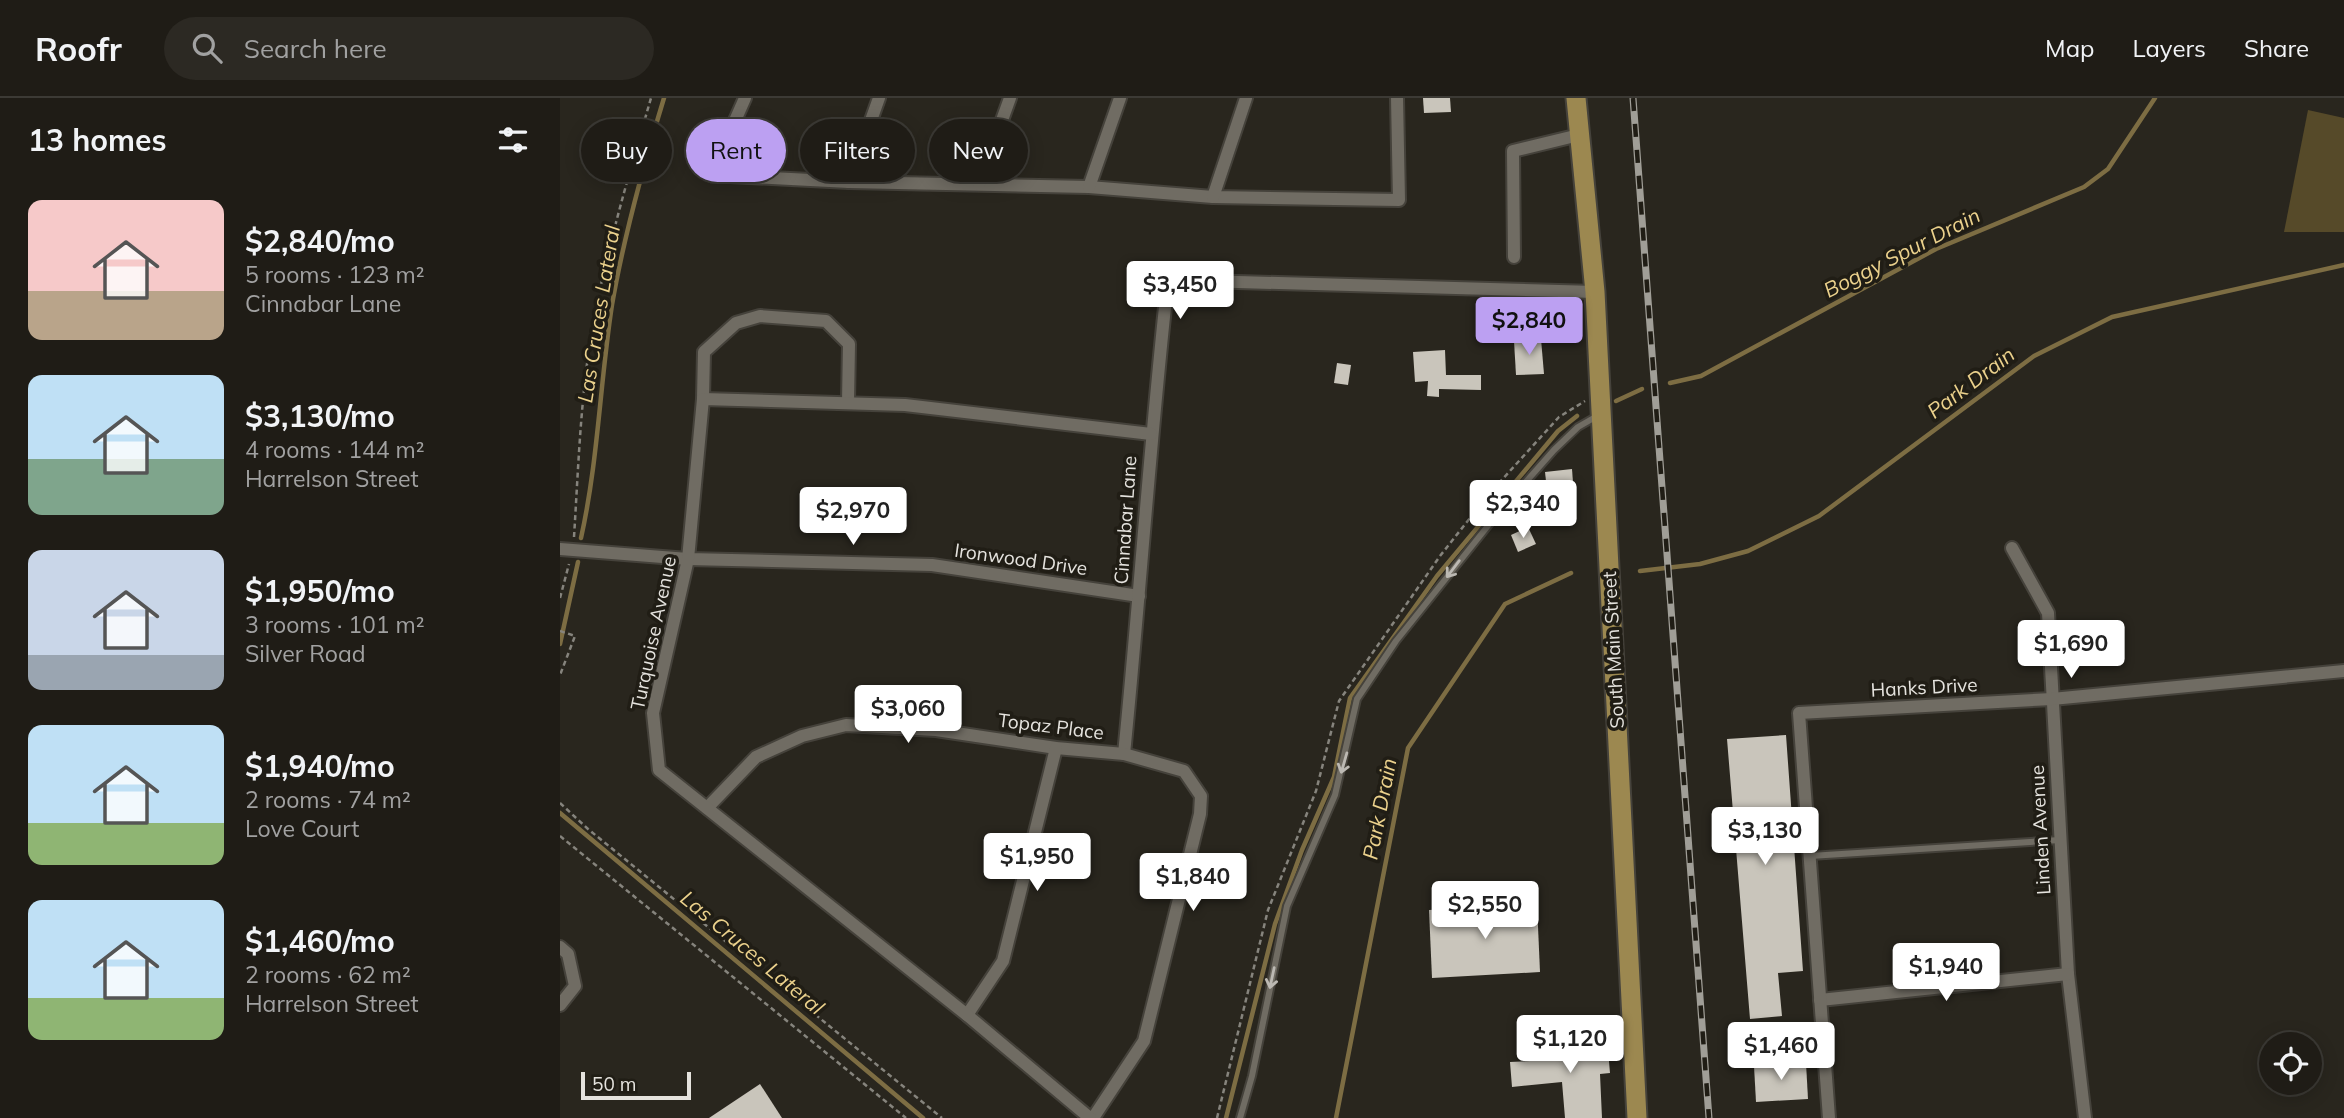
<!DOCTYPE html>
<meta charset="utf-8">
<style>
:root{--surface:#1f1c16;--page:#2c2923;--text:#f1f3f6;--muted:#a1a1a1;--line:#3c3a35;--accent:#bca0f2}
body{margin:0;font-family:Mulish,sans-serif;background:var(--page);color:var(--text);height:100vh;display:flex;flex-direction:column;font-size:26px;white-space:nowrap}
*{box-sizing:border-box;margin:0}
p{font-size:23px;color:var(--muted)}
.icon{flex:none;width:38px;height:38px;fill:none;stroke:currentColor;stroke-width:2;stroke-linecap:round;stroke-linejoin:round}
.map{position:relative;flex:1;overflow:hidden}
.sheet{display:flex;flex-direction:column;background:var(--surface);width:560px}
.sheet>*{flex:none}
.guide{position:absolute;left:21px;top:21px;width:665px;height:63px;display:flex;gap:14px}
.tools{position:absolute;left:1699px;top:934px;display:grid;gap:14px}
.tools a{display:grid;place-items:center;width:63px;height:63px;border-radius:50%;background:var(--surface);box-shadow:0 4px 18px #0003,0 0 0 2px var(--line);font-size:35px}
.scale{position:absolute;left:21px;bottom:18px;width:110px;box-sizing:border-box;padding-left:7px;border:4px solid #e5e3de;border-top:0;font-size:19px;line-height:24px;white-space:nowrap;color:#e5e3de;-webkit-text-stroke:5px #201d15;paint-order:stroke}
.price{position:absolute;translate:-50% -60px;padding:0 16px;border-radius:7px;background:#fff;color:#222;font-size:23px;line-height:46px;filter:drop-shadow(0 2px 4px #0008)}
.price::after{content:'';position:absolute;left:50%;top:42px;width:21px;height:16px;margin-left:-10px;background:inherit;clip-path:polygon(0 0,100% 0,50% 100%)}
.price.selected{background:var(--accent);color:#111}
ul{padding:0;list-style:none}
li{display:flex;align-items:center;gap:21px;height:175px;padding:0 28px}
li span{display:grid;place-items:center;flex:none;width:196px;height:140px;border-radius:14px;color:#555}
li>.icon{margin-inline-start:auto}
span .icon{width:84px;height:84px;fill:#fffc;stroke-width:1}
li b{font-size:30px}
h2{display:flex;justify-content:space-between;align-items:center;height:84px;padding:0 28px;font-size:30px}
.chip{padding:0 24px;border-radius:32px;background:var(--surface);box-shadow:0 4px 18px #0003,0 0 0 2px var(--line);font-size:24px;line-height:63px}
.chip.selected{background:var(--accent);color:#111}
header{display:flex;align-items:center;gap:42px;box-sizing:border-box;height:98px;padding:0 35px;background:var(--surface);border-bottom:2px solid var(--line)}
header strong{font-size:33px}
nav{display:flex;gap:38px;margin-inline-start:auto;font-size:24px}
.search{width:490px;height:63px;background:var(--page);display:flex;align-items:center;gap:18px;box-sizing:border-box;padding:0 24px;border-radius:38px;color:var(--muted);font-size:26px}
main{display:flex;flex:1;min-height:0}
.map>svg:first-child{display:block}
</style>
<header>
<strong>Roofr</strong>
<div class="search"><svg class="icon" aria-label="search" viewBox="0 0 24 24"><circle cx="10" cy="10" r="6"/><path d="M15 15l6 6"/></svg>Search here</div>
<nav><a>Map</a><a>Layers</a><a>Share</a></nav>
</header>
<main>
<section class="sheet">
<h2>13 homes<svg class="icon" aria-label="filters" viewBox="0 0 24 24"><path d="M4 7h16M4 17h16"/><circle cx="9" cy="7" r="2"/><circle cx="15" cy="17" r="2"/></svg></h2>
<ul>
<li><span style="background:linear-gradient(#f6c9c9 65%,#b9a48a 0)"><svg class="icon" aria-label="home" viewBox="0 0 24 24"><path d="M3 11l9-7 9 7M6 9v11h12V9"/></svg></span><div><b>$2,840/mo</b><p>5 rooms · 123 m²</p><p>Cinnabar Lane</p></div></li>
<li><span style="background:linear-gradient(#bfe0f5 60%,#7fa58c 0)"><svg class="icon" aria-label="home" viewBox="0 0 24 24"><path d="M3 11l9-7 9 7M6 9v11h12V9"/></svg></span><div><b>$3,130/mo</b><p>4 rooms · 144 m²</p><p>Harrelson Street</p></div></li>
<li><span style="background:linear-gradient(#c9d6e8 75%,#9aa5b1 0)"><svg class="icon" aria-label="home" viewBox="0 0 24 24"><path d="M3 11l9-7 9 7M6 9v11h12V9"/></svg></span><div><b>$1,950/mo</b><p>3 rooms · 101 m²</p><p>Silver Road</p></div></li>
<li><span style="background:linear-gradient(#bfe0f5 70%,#8fb573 0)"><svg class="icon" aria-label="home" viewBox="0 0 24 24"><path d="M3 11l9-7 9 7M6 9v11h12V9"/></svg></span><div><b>$1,940/mo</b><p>2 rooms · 74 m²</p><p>Love Court</p></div></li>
<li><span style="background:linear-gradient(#bfe0f5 70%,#8fb573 0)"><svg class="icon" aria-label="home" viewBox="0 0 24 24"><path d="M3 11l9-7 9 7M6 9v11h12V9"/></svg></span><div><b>$1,460/mo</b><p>2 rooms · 62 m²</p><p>Harrelson Street</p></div></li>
</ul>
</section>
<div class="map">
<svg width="1784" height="1020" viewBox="0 0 1784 1020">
<rect width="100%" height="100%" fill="#29261e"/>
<!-- green -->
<polygon fill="#564a29" points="1748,12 1784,20 1784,134 1724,134"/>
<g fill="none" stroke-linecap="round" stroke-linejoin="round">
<!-- stream -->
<g stroke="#7d6d43" stroke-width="4.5">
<polyline points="1110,285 1141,278 1376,151 1524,89 1548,71 1595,0"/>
<polyline points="1056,303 1082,291"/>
<path d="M21 440C38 364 40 285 52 207 64 137 83 69 104 0"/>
<polyline points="1080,473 1140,466 1188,453 1259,418 1474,258 1552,219 1784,167"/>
<polyline points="0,546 18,464"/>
<polyline points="0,715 363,1020"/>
<polyline points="666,1020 715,826 742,752 774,679 790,600 877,478 998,333 1017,318"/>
<polyline points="776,1020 848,650 945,506 1011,475"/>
</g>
</g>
<!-- building -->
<g fill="#c9c5bb">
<polygon points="863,0 890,0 891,14 864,15"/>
<polygon points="981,241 984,276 956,277 954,243"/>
<polygon points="885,252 886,277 921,277 921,292 879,291 879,299 867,298 868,283 855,284 853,254"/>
<polygon points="777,265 791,267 788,287 774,285"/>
<polygon points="1012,371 1014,398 988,401 985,374"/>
<polygon points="968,429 976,446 958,454 951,437"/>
<polygon points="1226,637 1243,873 1218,875 1222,918 1190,921 1167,641"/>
<polygon points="977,806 980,874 872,880 869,812"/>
<polygon points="1047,941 1050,975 1040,976 1042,1020 1005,1020 1002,984 952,989 950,964 994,962 993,944"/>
<polygon points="1246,965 1248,1001 1196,1004 1194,968"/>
<polygon points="200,986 222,1020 149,1020"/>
</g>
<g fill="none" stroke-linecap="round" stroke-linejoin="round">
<defs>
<g id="service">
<polyline points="1250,758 1500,742"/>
<polyline points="680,1020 692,978 727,808 775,697 797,601 836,543 935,419 994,352 1018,329 1039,317"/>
</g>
<g id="minor">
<polyline points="185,0 151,77 289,84 529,89 653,99 839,102 837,0"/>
<polyline points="289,84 319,0"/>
<polyline points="419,86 450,0"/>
<polyline points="529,89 560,0"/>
<polyline points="653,99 686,0"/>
<polyline points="954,159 953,53 1019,37"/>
<polyline points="143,301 144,254 176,225 200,218 266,223 289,246 288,304"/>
<polyline points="1452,450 1488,515 1508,876 1525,1020"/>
<polyline points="0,451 128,461 372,467 579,498"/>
<path d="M564 656C580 498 590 340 608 182L1035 194"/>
<polyline points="147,710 196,659 242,638 286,627 376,632 496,650 564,656 624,673 641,698 640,716 584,943 533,1020"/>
<polyline points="0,849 8,856 15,888 0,907"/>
<polyline points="1260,902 1508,876"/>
<polyline points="407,917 443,863 496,650"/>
<polyline points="530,1020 407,917 99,672 93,615 128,461 143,301 345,307 591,336"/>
<polyline points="1269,1020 1239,615 1492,601 1784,573"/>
</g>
<polyline id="primary" points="1016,0 1035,194 1077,1020"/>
</defs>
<!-- service casing -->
<use href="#service" stroke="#45423b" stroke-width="10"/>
<!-- minor casing -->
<use href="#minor" stroke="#45423b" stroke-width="16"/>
<!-- primary casing -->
<use href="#primary" stroke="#45423b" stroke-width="23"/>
<!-- path -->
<g stroke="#86847d" stroke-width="2.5" stroke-dasharray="5 3.5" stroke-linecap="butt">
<path d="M14 439C19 360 21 279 38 201 52 133 72 66 91 0"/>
<polyline points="0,500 9,466"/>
<polyline points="0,533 15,538 0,577"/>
<polyline points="0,705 28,731 382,1020"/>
<polyline points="0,738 346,1020"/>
<polyline points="657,1020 708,812 756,693 779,603 880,458 929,396 999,319 1025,303"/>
</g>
<!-- service -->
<use href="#service" stroke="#706c63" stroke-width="6"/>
<!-- minor -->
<use href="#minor" stroke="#706c63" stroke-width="12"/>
<!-- primary -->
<use href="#primary" stroke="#9c8850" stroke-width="19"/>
<defs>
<polyline id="rail" points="1073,0 1149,1020"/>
</defs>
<!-- rail casing -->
<use href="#rail" stroke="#a09e97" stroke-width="7"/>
<!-- rail -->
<use href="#rail" stroke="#201d15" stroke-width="4.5" stroke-dasharray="13" stroke-linecap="butt"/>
</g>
<!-- one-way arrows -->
<defs><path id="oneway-shaft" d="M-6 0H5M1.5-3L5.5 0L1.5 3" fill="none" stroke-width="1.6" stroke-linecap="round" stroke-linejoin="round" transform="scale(1.75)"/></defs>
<g stroke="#bcb9b3">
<use href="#oneway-shaft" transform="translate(893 471) rotate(127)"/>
<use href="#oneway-shaft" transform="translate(784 665) rotate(106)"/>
<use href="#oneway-shaft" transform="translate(712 880) rotate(102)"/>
</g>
<g text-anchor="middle" stroke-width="7" stroke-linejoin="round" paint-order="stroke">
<!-- street labels -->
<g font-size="19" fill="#e5e3de" stroke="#201d15">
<text transform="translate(565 422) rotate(-86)" y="7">Cinnabar Lane</text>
<text transform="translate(461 461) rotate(8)" y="7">Ironwood Drive</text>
<text transform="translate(93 535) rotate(-78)" y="7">Turquoise Avenue</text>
<text transform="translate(1053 552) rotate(-93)" y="7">South Main Street</text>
<text transform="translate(1364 589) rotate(-3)" y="7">Hanks Drive</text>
<text transform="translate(491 628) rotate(7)" y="7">Topaz Place</text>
<text transform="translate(1480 732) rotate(-93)" y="7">Linden Avenue</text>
</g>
<!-- water labels -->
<g font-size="21" font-style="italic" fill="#ebd18c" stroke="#201d15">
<text transform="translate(1342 155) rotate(-27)" y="7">Boggy Spur Drain</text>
<text transform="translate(39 216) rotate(-81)" y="7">Las Cruces Lateral</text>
<text transform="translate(1411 285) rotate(-37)" y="7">Park Drain</text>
<text transform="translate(820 711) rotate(-79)" y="7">Park Drain</text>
<text transform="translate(192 855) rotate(40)" y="7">Las Cruces Lateral</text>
</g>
</g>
</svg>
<div class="tools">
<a><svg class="icon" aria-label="locate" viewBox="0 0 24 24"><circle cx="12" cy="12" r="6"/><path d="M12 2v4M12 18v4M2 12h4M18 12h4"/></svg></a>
</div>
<div class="scale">50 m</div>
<b class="price" style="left:620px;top:223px">$3,450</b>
<b class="price selected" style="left:969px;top:259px">$2,840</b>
<b class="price" style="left:963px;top:442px">$2,340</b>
<b class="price" style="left:293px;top:449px">$2,970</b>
<b class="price" style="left:1511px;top:582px">$1,690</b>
<b class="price" style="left:348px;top:647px">$3,060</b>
<b class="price" style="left:1205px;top:769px">$3,130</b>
<b class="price" style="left:477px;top:795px">$1,950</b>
<b class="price" style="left:633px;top:815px">$1,840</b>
<b class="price" style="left:925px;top:843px">$2,550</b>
<b class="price" style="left:1386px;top:905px">$1,940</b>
<b class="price" style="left:1010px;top:977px">$1,120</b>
<b class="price" style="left:1221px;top:984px">$1,460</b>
<div class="guide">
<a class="chip">Buy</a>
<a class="chip selected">Rent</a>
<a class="chip">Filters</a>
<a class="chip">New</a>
</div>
</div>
</main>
